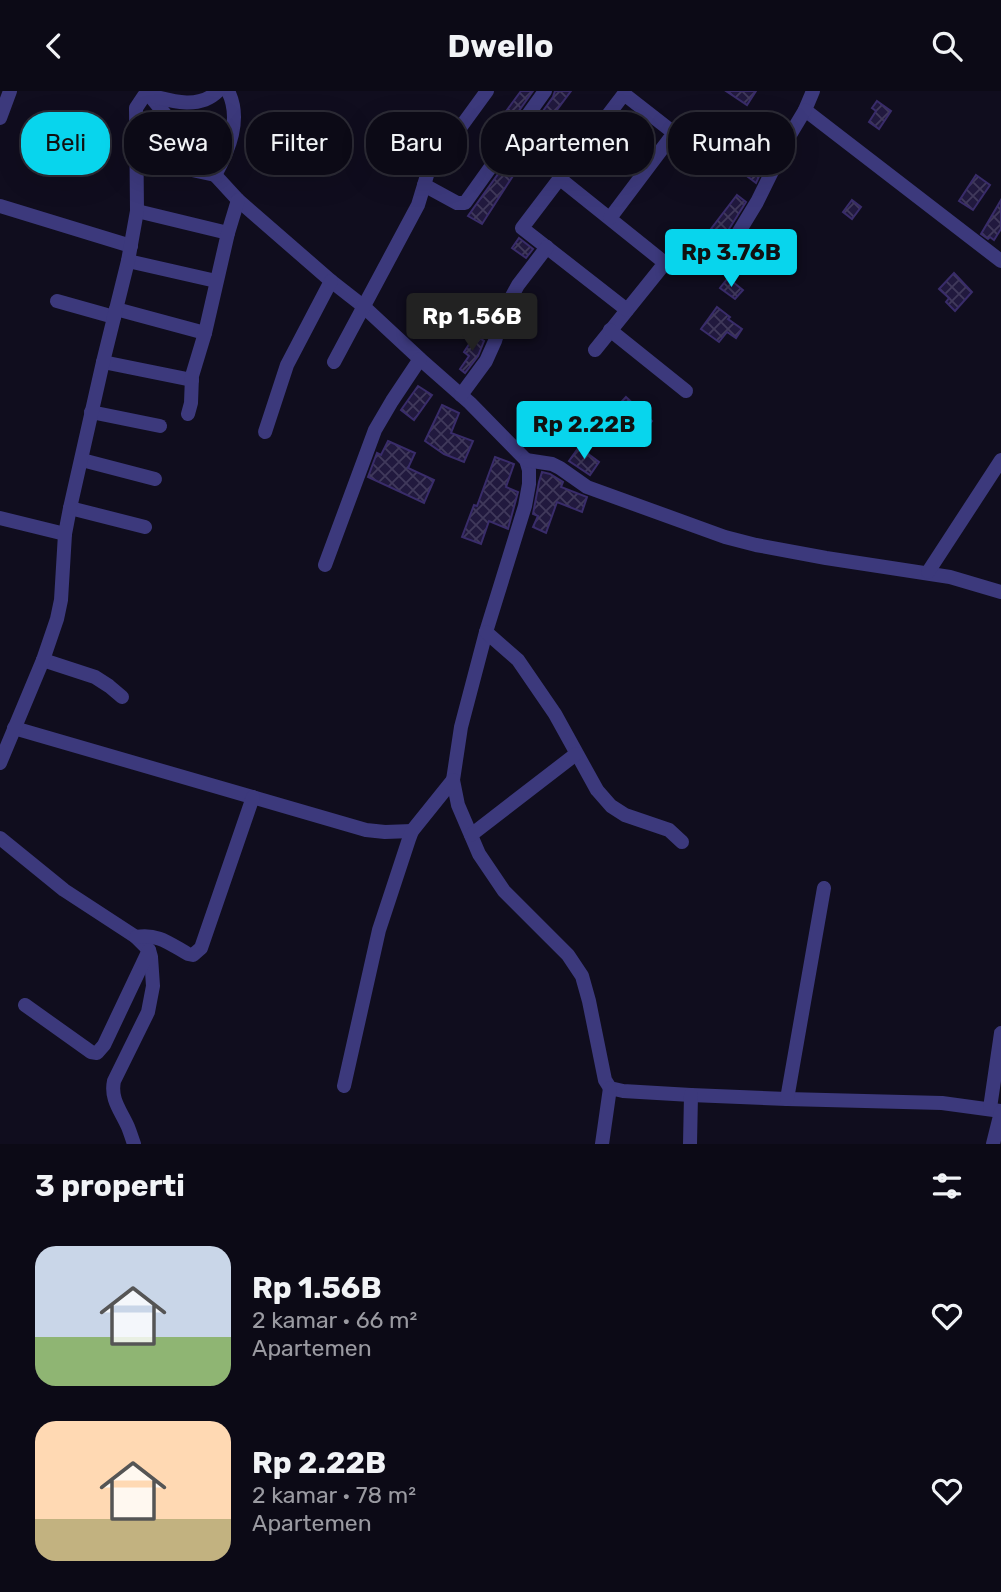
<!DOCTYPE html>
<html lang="id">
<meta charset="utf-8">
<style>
:root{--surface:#0c0a16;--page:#15131f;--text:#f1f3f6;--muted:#9a9aa1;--line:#2c2b35;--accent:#08d5ed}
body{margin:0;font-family:Rubik,sans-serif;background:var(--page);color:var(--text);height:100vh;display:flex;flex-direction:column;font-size:26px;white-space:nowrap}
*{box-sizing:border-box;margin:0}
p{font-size:23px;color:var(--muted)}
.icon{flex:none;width:38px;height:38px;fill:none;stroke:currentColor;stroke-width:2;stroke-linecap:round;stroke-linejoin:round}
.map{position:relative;height:1053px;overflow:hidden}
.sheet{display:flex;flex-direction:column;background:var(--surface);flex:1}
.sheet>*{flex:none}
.guide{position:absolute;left:21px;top:21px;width:959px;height:63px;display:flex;gap:14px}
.price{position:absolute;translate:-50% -60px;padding:0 16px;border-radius:7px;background:var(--accent);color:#111;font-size:23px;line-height:46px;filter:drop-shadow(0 2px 4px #0008)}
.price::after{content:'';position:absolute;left:50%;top:42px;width:21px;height:16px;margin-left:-10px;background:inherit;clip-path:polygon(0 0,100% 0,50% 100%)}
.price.active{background:#222;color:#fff}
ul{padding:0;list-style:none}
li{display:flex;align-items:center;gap:21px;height:175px;padding:0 35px}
li span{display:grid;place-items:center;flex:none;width:196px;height:140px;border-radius:21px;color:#555}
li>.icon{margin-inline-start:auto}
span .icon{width:84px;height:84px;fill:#fffc;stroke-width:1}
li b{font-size:30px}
h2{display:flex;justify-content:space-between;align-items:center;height:84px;padding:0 35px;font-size:30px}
.chip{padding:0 24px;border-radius:28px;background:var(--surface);box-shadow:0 7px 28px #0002,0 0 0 2px var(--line);font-size:24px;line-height:63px}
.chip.active{background:var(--accent);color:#111}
header{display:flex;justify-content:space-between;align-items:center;height:91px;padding:0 35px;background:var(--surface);font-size:32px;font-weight:700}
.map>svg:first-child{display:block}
</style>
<header><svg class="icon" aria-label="back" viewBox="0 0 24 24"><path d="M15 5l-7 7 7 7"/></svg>Dwello<svg class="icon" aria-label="search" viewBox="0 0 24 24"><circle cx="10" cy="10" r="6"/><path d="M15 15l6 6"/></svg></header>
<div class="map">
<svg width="1001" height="1053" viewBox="0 0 1001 1053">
<defs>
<pattern id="building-cross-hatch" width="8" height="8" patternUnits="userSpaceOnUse" patternTransform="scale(1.75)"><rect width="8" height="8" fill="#21193e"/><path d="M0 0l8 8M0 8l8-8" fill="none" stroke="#40395b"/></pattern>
</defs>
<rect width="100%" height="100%" fill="#100d1e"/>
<!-- building -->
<g fill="url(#building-cross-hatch)" stroke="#392c6a" stroke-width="2">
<polygon points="521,0 533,0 496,52 487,46"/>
<polygon points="555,0 571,0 545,35 482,133 468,125 553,6"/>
<polygon points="726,0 756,0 747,14"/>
<polygon points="877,10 891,20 879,38 869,31 876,20 872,17"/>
<polygon points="755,68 764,75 756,92 743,82"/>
<polygon points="976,84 990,94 973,119 959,110"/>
<polygon points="737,104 746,111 724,146 715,158 711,155 699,170 691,164"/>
<polygon points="852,109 861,116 852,128 843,121"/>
<polygon points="1001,109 1001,138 994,149 990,146 988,148 981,143"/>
<polygon points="519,147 533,158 526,167 512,157"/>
<polygon points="954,182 972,201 955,220 946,211 949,207 939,198"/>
<polygon points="728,187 743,199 735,208 720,197"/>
<polygon points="470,211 489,224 484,232 465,219"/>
<polygon points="717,216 730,226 728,228 742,238 736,247 727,241 719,251 701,238"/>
<polygon points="475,244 484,250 478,265 465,282 460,278 469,265 464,261"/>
<polygon points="418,295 432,304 414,329 401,319"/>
<polygon points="626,306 652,330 641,343 613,320"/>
<polygon points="442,314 459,322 451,342 473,350 464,371 444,363 425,350"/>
<polygon points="388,350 415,362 408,377 434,389 424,412 368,386 377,362 381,364"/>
<polygon points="579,356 599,371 590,384 569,370"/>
<polygon points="495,366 514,373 506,396 518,401 508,438 489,430 481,453 462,446 474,414 477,415"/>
<polygon points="542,381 550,383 563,391 561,396 587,406 582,421 557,411 546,442 533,436 538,425 533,423 539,391"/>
</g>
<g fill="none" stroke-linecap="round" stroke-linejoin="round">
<!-- minor -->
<g stroke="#3c397c" stroke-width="14">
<polyline points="146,0 215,84 238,109 331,190 363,215 420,268 470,312 526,369 529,379 529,393 525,415 486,541 461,636 453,689 458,714 479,763 504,800 568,864 582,885 589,910 605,989 610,997 623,1000 691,1004 787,1008 942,1012 1001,1020"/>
<polyline points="813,0 805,19 1001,170"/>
<polyline points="0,27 10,0"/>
<path d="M137 67 215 84C229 59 242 28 228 0"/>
<polyline points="559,87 665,172 595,259"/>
<polyline points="424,94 457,112 465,112 545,0"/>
<polyline points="0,115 131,155"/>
<polyline points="137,120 228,142"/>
<polyline points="610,127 674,42 624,3 522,137 627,219"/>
<polyline points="128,170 216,190"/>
<polyline points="717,177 757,111 790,44 805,19"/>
<polyline points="57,210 114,226"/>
<polyline points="116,218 205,242"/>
<polyline points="610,239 686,300"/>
<polyline points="103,271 192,289"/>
<polyline points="334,271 418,114 428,81 487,0"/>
<polyline points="461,304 486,270 495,250 505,218 518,194 547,156"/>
<polyline points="91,321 160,335"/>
<polyline points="188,323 191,312 192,285 205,242 228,142 238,109"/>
<polyline points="265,341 287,274 331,190"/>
<polyline points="82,369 155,388"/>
<polyline points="526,369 552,373 560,377 587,396 725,446 756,454 826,467 950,486 1001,501"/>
<polyline points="70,417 145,436"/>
<polyline points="0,427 65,443"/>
<polyline points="325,474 375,339 392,310 420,268"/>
<polyline points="928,481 1001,369"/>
<polyline points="486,541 518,569 555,623 597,699 611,715 625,724 669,739 682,751"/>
<polyline points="43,569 95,586 109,595 122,606"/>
<polyline points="14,637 366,739 385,741 412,740"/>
<path d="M0 672 43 569 57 528 61 509 65 443 70 417 103 271 128 170 137 120 136 17 144 5 149 4C171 10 199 19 218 0"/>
<polyline points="471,744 576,663"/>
<path d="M0 747 64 799 136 846 149 859 151 866 153 895 148 921 114 990C110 1008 121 1020 128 1036 130 1041 132 1047 134 1053"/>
<path d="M136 846C158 842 170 853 188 863L193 864 201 857 253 706"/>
<polyline points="25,914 91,961 97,962 104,954 149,859"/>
<polyline points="344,995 379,839 409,748 412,740 453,689"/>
<polyline points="787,1008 824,797"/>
<polyline points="990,1017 1001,942"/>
<polyline points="602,1053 610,997"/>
<polyline points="690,1053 691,1004"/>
<polyline points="993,1053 1001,1021"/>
</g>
</g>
</svg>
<b class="price" style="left:731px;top:198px">Rp 3.76B</b>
<b class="price active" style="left:472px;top:262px">Rp 1.56B</b>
<b class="price" style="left:584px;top:370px">Rp 2.22B</b>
<div class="guide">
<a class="chip active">Beli</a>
<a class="chip">Sewa</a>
<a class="chip">Filter</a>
<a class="chip">Baru</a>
<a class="chip">Apartemen</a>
<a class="chip">Rumah</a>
</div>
</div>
<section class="sheet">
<h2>3 properti<svg class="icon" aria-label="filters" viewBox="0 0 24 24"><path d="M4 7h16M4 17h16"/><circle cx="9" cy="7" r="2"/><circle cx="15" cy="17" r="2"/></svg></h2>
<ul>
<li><span style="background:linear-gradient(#c9d6e8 65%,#8fb573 0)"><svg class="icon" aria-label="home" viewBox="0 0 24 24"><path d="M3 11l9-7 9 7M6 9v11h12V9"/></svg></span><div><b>Rp 1.56B</b><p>2 kamar · 66 m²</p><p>Apartemen</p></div><svg class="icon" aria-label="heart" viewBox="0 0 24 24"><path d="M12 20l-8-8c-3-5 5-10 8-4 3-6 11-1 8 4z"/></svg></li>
<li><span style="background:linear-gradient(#ffd9b3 70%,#c2b280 0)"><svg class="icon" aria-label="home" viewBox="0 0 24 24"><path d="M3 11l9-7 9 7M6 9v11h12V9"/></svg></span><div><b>Rp 2.22B</b><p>2 kamar · 78 m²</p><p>Apartemen</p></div><svg class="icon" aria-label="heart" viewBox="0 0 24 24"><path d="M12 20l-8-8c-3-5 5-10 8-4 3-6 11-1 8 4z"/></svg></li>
</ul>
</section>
